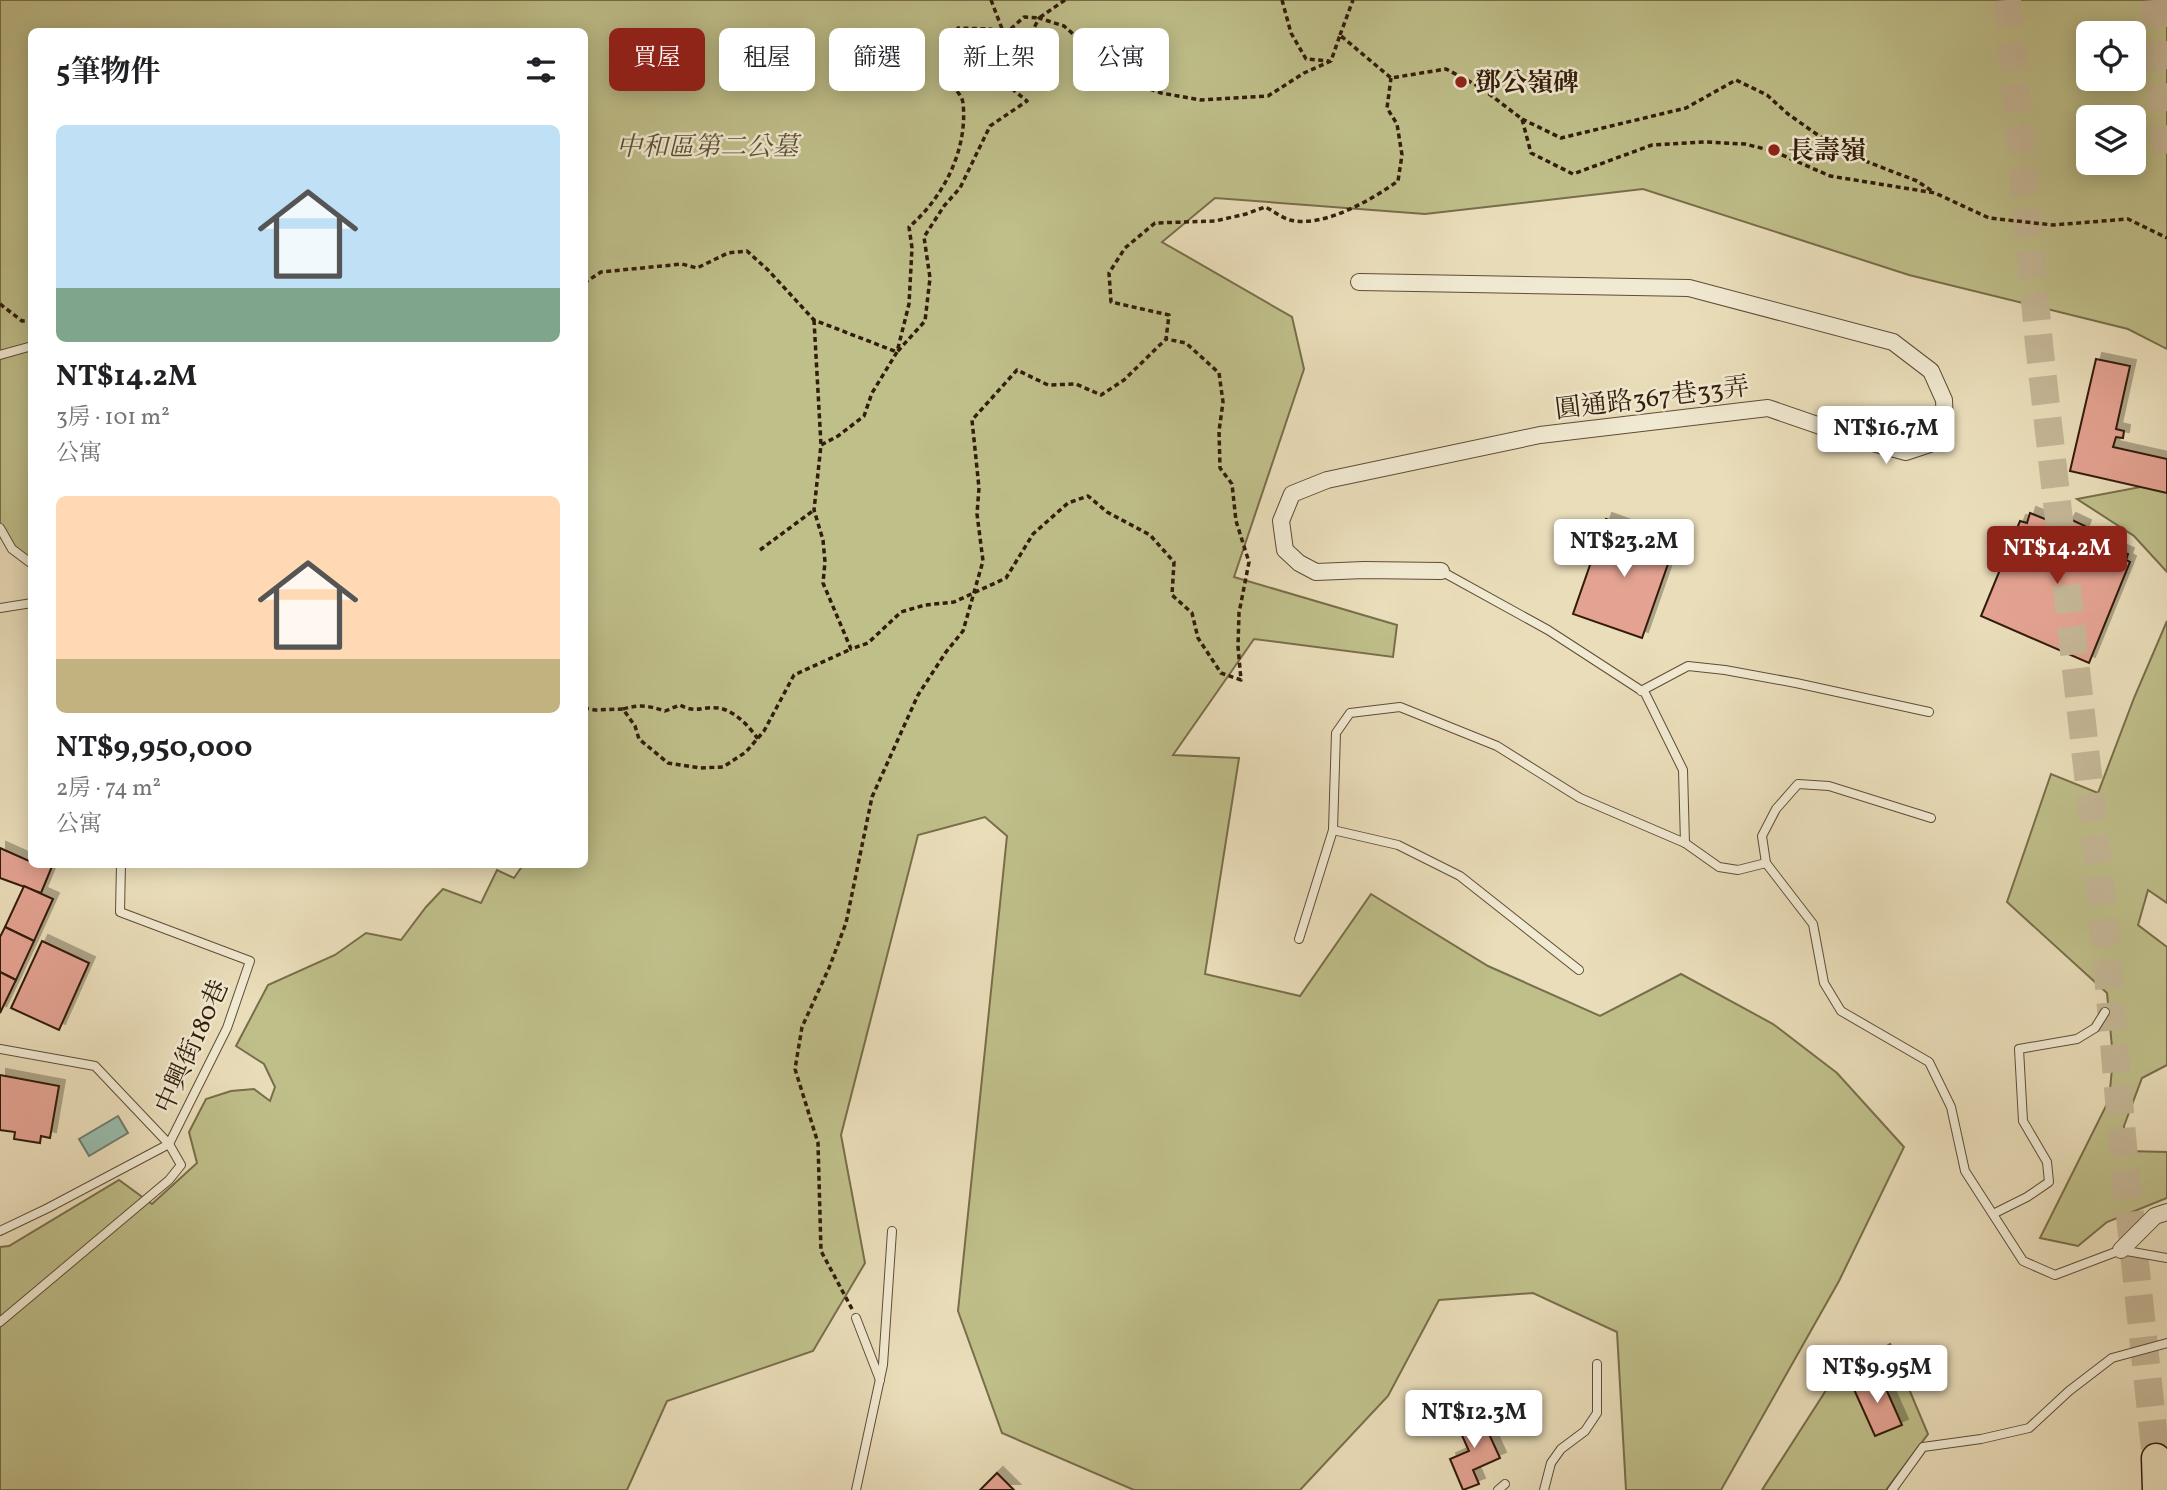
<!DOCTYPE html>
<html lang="zh-TW">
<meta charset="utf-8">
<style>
:root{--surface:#fff;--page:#f2f2f2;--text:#202124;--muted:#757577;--accent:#8f2418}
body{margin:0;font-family:Vollkorn,"Noto Serif TC",serif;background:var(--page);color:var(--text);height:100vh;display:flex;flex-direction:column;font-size:26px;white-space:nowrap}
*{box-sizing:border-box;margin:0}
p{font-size:23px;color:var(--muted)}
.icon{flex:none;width:38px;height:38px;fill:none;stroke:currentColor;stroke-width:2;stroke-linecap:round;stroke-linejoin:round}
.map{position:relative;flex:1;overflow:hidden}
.side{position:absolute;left:28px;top:28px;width:560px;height:840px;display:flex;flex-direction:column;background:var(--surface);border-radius:10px;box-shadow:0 4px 18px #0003}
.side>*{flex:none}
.top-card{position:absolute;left:609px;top:28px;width:665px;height:63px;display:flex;gap:14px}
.tools{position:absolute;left:2076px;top:21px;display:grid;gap:14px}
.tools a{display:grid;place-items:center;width:70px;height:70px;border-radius:10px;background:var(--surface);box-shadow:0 4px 18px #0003;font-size:35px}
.price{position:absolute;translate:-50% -60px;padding:0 16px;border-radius:7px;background:#fff;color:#222;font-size:23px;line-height:46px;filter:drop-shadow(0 2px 4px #0008)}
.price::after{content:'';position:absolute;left:50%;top:42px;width:21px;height:16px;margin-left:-10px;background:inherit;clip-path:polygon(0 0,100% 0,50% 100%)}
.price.on{background:var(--accent);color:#fff}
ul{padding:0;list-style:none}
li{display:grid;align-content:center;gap:14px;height:371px;padding:0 28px}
li span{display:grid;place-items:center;height:217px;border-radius:10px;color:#555}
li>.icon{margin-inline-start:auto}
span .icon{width:126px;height:126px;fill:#fffc;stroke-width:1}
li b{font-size:30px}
h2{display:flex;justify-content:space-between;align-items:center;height:84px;padding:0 28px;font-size:30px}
.pill{padding:0 24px;border-radius:10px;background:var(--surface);box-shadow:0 4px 18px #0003;font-size:24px;line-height:63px}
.pill.on{background:var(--accent);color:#fff}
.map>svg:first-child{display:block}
</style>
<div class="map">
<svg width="2167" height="1490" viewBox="0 0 2167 1490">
<defs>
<filter id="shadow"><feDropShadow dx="6" dy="-6" stdDeviation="0" flood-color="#0004"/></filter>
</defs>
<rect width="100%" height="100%" fill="#eadeba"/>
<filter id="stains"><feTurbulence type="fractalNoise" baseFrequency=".00286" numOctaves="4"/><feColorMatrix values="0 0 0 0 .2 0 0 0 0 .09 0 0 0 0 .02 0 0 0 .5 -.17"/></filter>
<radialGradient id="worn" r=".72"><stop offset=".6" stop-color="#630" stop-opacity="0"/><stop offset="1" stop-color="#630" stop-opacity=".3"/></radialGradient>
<!-- green -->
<g fill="#bfbf8a" stroke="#786e4a" stroke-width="2" fill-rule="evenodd">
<path d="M0 0H2167V349L2128 329 1909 275 1643 189 1425 214 1215 198 1162 242 1292 317 1304 369 1234 577 1397 625 1393 657 1254 639 1173 755 1239 758 1205 974 1300 996 1371 894 1488 966 1600 1016 1681 974 1773 1024 1837 1073 1904 1147 1839 1281 1721 1490H1626L1617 1332 1533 1293 1439 1300 1388 1396 1300 1490H1134L1002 1433 958 1311 1007 836 985 817 918 835 841 1135 865 1263 813 1351 667 1401 627 1490H0V1247L9 1246 119 1180 152 1204 197 1163 189 1132 206 1099 231 1091 254 1089 270 1101 275 1087 264 1064 236 1046 268 985 335 955 366 933 401 940 426 907 443 889 481 903 497 870 514 878 523 865 584 864V777L587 772 584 770V32H32L31 560 13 546 0 527ZM2088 33H2133V79H2088ZM2088 117H2133V163H2088Z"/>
<polygon points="2167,482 2167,572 2134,536 2077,499"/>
<polygon points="2167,621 2167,903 2148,890 2138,925 2167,947 2167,1065 2142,1078 2124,1126 2127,1151 2167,1152 2167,1198 2107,1222 2078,1246 2040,1238 2109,1100 2113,1058 2107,993 2007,902 2051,774 2098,793 2134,698"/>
<polygon points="1890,1344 1928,1434 1886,1490 1762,1490 1832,1381"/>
</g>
<!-- water -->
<polygon fill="#98bcad" stroke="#6f7c6c" stroke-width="2" points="118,1116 128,1133 89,1156 79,1139"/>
<!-- building -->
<g fill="#e4a392" stroke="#321c0b" stroke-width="2" filter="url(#shadow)">
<polygon points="2096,359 2130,366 2116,429 2124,431 2123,438 2116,437 2113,447 2167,459 2167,493 2070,471"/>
<polygon points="2030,513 2065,527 2070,519 2085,526 2082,534 2128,554 2126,560 2130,562 2089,663 1981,616 2020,521 2027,523"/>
<polygon points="1606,519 1675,544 1642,638 1573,614"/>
<polygon points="0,848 29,861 32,854 32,864 53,864 41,893 0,878"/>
<polygon points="24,886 53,899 34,941 5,927"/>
<polygon points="5,927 34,941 16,980 0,972 0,937"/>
<polygon points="42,941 89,963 59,1030 11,1008"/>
<polygon points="0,972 16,980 0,1013"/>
<polygon points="0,1075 59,1086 50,1138 41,1136 40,1143 14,1139 15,1132 0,1130"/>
<polygon points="1879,1373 1902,1425 1875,1436 1852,1385"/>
<polygon points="1479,1412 1500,1458 1473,1470 1479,1484 1463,1490 1450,1459 1469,1451 1456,1422"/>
<polygon points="997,1473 1014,1490 980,1490"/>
</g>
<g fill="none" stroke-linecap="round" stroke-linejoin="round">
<!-- motorway-tunnel -->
<g stroke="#c5b797" stroke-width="28" stroke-dasharray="28 14" stroke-linecap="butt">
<polyline points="2007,0 2039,344 2099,872 2125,1169 2156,1458"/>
<polyline points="2154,0 2167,157"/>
</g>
<defs>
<g id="service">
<polyline points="0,355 32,346"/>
<polyline points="0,528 12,549 32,564"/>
<polyline points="1441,571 1548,630 1645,693 1683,770 1685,843"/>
<polyline points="0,608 32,603"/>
<polyline points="1641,691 1688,666 1725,670 1796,683 1929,712"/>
<polyline points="1333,830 1398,845 1460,876 1579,970"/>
<polyline points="1766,863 1762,836 1776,809 1798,784 1829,786 1931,818"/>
<polyline points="1299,939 1333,830 1336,733 1350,713 1400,707 1497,746 1580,798 1685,843 1719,867 1738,870 1766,863 1813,924 1824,983 1841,1011 1929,1062 1951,1107 1965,1171 2023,1261 2055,1275 2121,1250 2167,1258"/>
<polyline points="0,1049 95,1066 169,1144 181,1165 169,1180 0,1322"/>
<polyline points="1993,1214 2027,1197 2049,1182 2047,1162 2023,1121 2019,1049 2077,1039 2095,1028 2105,1012"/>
<polyline points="0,1231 48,1208 169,1144 227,1028 250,961 120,912 121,864"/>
<polyline points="856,1318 880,1380"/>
<polyline points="856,1490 883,1365 892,1231"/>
<polyline points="1498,1490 1505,1484"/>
<polyline points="1544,1490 1551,1463 1561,1449 1585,1431 1597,1413 1597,1364"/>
<polyline points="1892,1490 1923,1447 1981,1439 2029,1428 2069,1391 2112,1358 2167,1343"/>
</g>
<g id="minor">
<polyline points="1359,282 1689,288 1893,342 1931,371 1944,400 1945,425 1930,444 1906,452 1858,439 1768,408 1540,435 1327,480 1292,494 1281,521 1285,550 1299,563 1316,572 1364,570 1441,571"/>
<polyline points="2121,1250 2155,1216 2167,1212"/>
</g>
<polyline id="motorway" points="2156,1458 2157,1490"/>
</defs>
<!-- service casing -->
<use href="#service" stroke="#604c37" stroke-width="10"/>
<!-- minor casing -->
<use href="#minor" stroke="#604c37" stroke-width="18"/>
<!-- motorway casing -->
<use href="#motorway" stroke="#321c0b" stroke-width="31"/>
<!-- path -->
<g stroke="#321c0b" stroke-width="3.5" stroke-dasharray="5 3.5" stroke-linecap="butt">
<polyline points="991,0 1004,34"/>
<path d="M1065 0 1039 18 1024 17 1004 35 991 29 958 28C949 41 953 48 952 63 952 68 950 75 951 79 952 88 962 94 963 103 968 149 944 197 909 227L912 248 909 304 897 352 872 393 864 416 838 436 821 445 814 510 823 540 825 562 823 583 851 649 868 643 901 612 925 605 954 602 1006 578 1033 534 1068 503 1088 496 1107 512 1150 535 1174 562 1172 595 1192 613 1198 638 1221 673 1241 680 1238 647 1239 613 1249 562 1236 521 1232 484 1220 468 1219 431 1223 402 1219 373 1186 343 1166 339"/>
<polyline points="1282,0 1291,33 1306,59 1329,61"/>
<polyline points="1340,35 1353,0"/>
<polyline points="1522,119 1561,138 1686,108 1736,80 1767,95 1788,114 1842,152 1917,181 1932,191"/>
<polyline points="584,283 601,272 682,264 697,268 728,253 747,251 768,270 814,320 897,352 925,321 930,278 924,237 944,206 960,188 990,126 1027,101 1006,84 1039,18 1064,26 1105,62 1121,79 1161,93 1201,100 1268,96 1304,73 1331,61 1340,35 1391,78 1446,69 1480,87 1522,119 1531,153 1573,174 1652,145 1705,142 1745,144 1773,151 1830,176 1935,193 1989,218 2053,225 2128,219 2167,238"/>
<polyline points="0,304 22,321 32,320"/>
<polyline points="814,320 821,445"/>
<polyline points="32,459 32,472"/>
<polyline points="760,550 814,510"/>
<polyline points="584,708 595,710 623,709 635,726 639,739 668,763 700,768 723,767 746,752 764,731 794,675 851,649"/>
<path d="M623 709C640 704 650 706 665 711L680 705C697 714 701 706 718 708 734 710 749 726 758 739"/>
<path d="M852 1309 821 1251 818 1143 795 1069 802 1027 829 968 846 923 872 797 918 695 946 652 963 631 983 561 977 514 979 488 972 420 1017 370 1048 385 1076 384 1101 395 1124 380 1166 339 1169 315 1111 302 1109 273 1125 248 1155 223 1215 221 1246 214 1265 207C1272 210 1282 218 1290 220 1324 228 1371 200 1398 181L1402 155 1397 124 1387 108 1391 78"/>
</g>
<!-- service -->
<use href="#service" stroke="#f1ead2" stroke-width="8"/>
<!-- minor -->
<use href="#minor" stroke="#f1ead2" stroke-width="16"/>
<!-- motorway -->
<use href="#motorway" stroke="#eadeba" stroke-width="28"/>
</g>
<!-- markers -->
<g fill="#8f2418" stroke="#f1ead2" stroke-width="2.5">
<circle cx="1461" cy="82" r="7"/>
<circle cx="1774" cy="150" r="7"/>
</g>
<g text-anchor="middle" stroke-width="5" stroke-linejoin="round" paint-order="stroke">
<!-- poi labels -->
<g font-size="26" font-weight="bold" fill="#321c0b" stroke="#f1ead2" text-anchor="start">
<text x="1475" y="91">鄧公嶺碑</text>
<text x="1788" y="159">長壽嶺</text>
</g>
<!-- park labels -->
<g font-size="26" font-style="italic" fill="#5c4d31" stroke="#f1ead2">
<text x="707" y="155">中和區第二公墓</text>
</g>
<!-- street labels -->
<g font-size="26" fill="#321c0b" stroke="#f1ead2">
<text transform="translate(1652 397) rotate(-7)" y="9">圓通路367巷33弄</text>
<text transform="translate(191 1046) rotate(-66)" y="9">中興街180巷</text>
</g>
</g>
<rect width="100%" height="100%" filter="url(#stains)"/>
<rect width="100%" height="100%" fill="url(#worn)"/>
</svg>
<div class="tools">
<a><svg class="icon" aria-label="locate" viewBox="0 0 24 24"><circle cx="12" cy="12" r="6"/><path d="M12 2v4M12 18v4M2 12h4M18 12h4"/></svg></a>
<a><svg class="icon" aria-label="layers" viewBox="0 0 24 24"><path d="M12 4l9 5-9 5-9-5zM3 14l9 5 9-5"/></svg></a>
</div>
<b class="price" style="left:1886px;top:466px">NT$16.7M</b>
<b class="price" style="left:1624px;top:579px">NT$23.2M</b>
<b class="price on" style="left:2057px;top:586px">NT$14.2M</b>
<b class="price" style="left:1877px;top:1405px">NT$9.95M</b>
<b class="price" style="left:1474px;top:1450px">NT$12.3M</b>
<div class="top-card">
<a class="pill on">買屋</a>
<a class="pill">租屋</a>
<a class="pill">篩選</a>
<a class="pill">新上架</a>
<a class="pill">公寓</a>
</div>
<section class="side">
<h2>5筆物件<svg class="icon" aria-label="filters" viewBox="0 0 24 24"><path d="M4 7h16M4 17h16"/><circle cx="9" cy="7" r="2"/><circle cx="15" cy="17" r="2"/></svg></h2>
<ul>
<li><span style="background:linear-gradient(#bfe0f5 75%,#7fa58c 0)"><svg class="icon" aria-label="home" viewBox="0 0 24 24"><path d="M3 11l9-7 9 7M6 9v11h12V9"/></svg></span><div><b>NT$14.2M</b><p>3房 · 101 m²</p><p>公寓</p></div></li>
<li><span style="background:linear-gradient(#ffd9b3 75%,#c2b280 0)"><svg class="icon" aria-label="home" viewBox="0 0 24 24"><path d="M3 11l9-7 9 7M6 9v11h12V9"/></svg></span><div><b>NT$9,950,000</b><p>2房 · 74 m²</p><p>公寓</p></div></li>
</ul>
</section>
</div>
